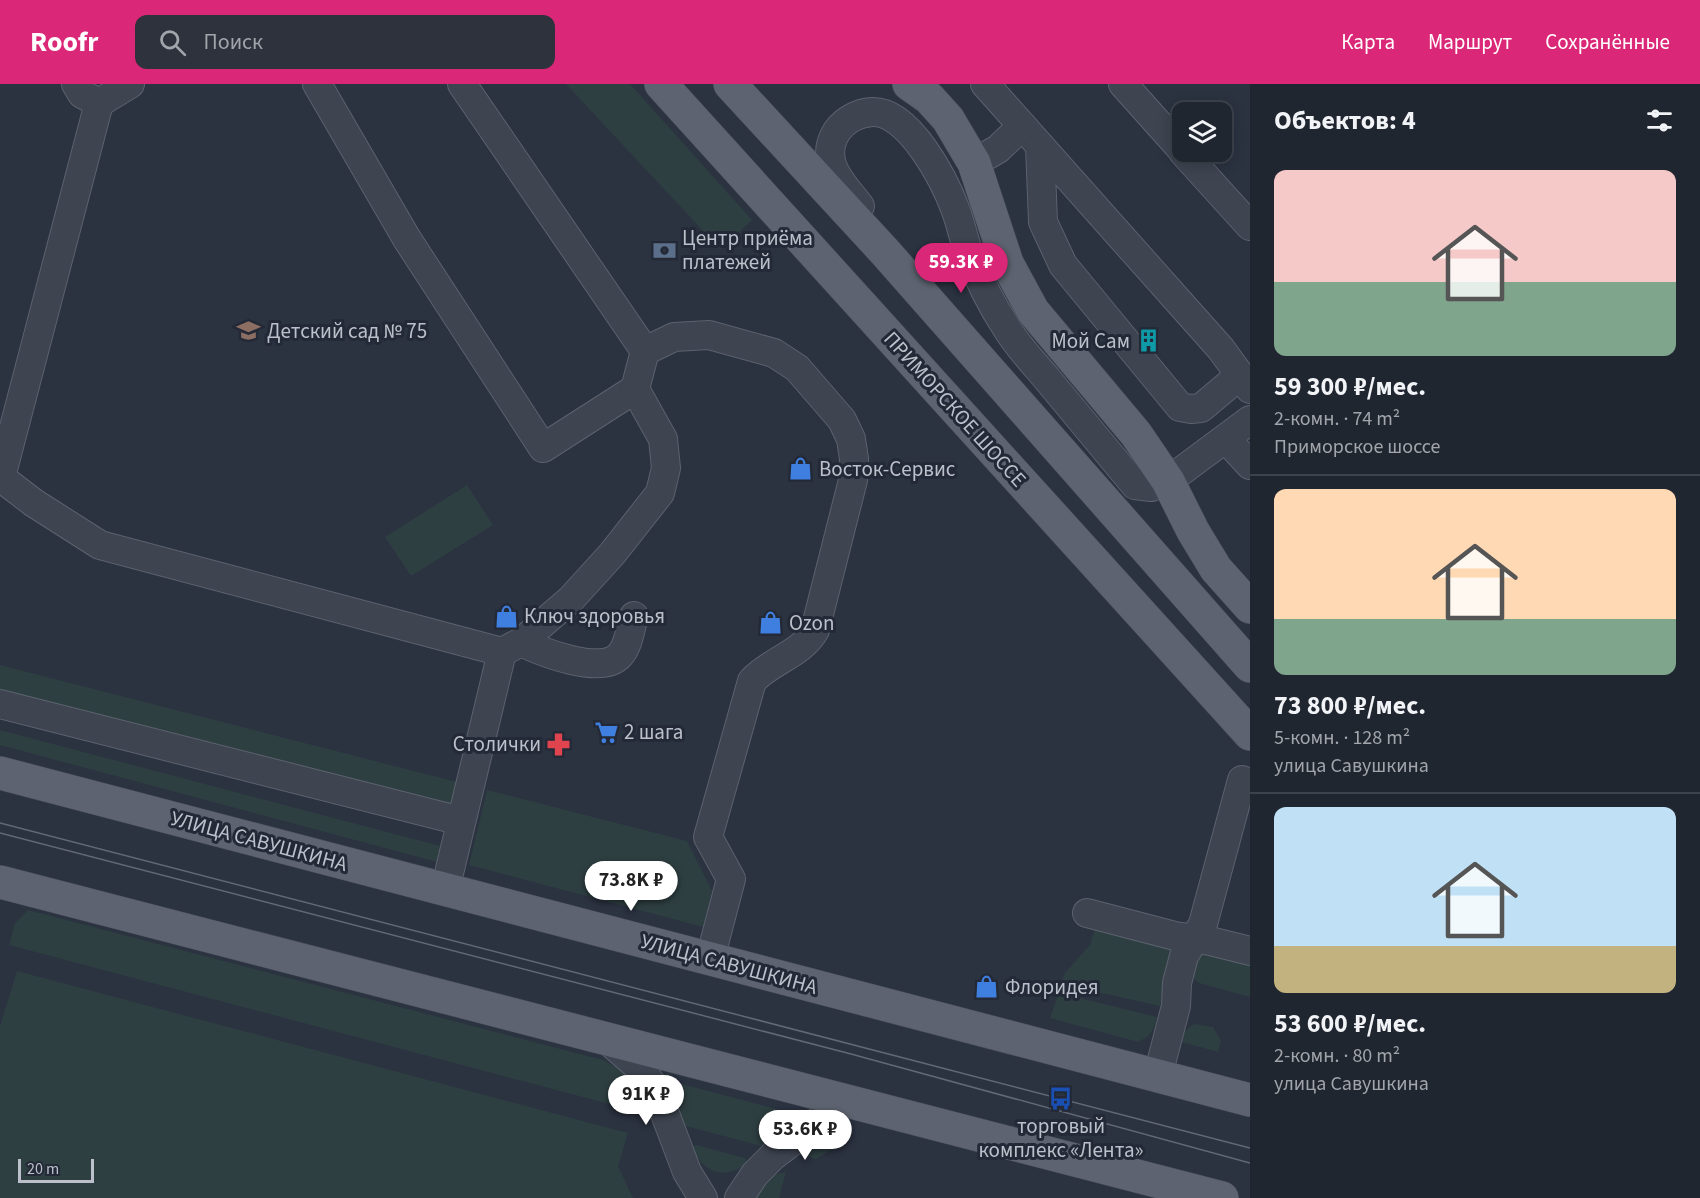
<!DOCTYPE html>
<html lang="ru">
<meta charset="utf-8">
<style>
:root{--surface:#202630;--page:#2d323c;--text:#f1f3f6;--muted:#a2a5ab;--line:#3d434c;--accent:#db2777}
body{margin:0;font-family:"Source Sans 3",sans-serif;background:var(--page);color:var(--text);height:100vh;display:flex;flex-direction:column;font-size:22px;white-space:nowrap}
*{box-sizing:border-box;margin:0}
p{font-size:20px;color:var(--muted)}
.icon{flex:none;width:33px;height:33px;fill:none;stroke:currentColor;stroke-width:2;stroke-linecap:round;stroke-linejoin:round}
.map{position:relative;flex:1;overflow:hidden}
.panel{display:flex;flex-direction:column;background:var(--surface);width:450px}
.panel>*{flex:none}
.fabs{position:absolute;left:1172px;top:18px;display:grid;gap:12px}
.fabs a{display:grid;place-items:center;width:60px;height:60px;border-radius:12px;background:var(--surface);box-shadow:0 3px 15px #0003,0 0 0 2px var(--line);font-size:30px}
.scale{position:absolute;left:18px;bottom:15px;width:76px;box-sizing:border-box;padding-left:6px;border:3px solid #bbc0ca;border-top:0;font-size:16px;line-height:21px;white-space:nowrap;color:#bbc0ca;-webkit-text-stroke:4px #232936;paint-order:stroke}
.price{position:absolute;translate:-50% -51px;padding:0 14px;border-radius:21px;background:#fff;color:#222;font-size:20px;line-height:39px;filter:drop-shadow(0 2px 3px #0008)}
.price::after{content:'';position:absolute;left:50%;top:36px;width:18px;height:14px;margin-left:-9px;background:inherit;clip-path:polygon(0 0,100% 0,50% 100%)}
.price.current{background:var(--accent);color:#fff}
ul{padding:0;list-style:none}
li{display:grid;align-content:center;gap:12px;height:318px;padding:0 24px}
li+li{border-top:2px solid var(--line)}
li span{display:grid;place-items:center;height:186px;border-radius:12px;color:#555}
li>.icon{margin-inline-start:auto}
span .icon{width:108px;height:108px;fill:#fffc;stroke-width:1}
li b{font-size:26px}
h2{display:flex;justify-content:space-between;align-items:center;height:72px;padding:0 24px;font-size:26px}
header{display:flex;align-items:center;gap:36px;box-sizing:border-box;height:84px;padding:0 30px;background:var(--accent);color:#fff}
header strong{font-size:28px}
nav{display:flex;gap:33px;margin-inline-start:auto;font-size:21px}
.search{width:420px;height:54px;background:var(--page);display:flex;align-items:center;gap:15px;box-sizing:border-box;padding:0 21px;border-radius:12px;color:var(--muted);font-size:22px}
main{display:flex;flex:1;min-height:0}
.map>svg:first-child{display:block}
</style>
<header>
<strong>Roofr</strong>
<div class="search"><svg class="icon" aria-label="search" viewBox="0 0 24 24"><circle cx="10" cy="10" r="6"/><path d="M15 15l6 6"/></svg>Поиск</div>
<nav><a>Карта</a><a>Маршрут</a><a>Сохранённые</a></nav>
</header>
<main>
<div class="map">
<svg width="1250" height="1114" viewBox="0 0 1250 1114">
<rect width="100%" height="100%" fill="#2b3240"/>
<!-- green -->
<g fill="#2e3f42">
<polygon points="566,0 630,0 752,136 720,165"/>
<polygon points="467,401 493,441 411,492 385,453"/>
<polygon points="0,581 461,699 455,722 0,606"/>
<polygon points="0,646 444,763 437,778 0,661"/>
<polygon points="487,706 687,757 712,807 703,843 469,781"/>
<path d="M28 826 603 976C630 990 641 1002 651 1031L9 861 15 839Z"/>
<polygon points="1096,841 1170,862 1172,871 1160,922 1061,900 1065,889 1090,861"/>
<polygon points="1206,864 1250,874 1250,913 1199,899 1191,892 1196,874"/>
<polygon points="17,887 628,1049 618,1082 633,1114 0,1114 0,942"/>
<path d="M1059 909 1157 933C1154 946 1150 953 1138 958L1050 934Z"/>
<path d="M1194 940 1213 943 1221 957 1218 968 1182 958C1183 949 1186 945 1194 940Z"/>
<polygon points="667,996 799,1031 797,1038 765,1063 682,1041 665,1003"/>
<polygon points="835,1045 840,1046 838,1062 816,1075 796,1070 826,1048"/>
<path d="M696 1061 745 1074 748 1079C723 1097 704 1089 691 1063Z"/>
<path d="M786 1088 779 1114H754C759 1098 770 1091 786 1088Z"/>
</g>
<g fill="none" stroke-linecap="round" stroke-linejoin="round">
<defs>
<g id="minor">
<polyline points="76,0 82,10 99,19"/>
<polyline points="317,0 407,155 543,364 635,305"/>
<polyline points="985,0 1221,265 1250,305"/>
<polyline points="1123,0 1182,66"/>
<polyline points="1040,62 1043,138 1063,181 1180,323 1191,325 1201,324 1239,292"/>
<polyline points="1183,68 1250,142"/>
<polyline points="974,79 998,65 1022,42"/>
<path d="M860 122C842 99 818 77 837 47 845 36 858 29 872 28 909 26 945 97 956 127 961 141 964 156 969 170 979 196 991 220 1006 243 1017 262 1034 279 1048 296 1077 331 1106 366 1135 401L1151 403 1168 397 1250 336"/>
<path d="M645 267 674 253 709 251 774 269 797 284 842 336 851 355 854 375 853 396 815 546C801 571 771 576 752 597L708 753 731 795 710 875"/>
<polyline points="1226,355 1250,381"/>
<polyline points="0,393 34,419 100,461 502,568 521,558 571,515 612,470 660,409 666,384 663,355 635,305 645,267 462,0"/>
<polyline points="1,393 99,19 130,0"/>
<path d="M521 558C542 568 602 592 620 571 629 561 630 545 634 532"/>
<polyline points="0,620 461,737"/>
<polyline points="445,806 502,568"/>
<polyline points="1087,829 1175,852 1210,857 1250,867"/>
<polyline points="605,954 642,986 656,1006 687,1088 703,1114"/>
<polyline points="1158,991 1176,922 1177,899 1184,872 1203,840 1242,696"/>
<polyline points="739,1114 755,1090 773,1072 845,1017"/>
</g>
<g id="major">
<polyline points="661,0 1250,650"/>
<polyline points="730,0 885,168 1250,582"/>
<polyline points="909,0 929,14 948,35 974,79 1007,179 1033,227 1136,350 1168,397 1193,447 1216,485 1250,523"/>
<polyline points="0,689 1250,1016"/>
<polyline points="0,798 1222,1114"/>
</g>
</defs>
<!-- minor casing -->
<use href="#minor" stroke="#5c626e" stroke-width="30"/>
<!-- major casing -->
<use href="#major" stroke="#484d5a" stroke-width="34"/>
<!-- minor -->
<use href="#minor" stroke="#3e4450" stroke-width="28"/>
<!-- major -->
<use href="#major" stroke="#5d6370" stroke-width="33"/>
<!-- tram -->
<g stroke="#616877" stroke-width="1.5">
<polyline points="0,739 1250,1064"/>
<polyline points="0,749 851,970 1250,1079"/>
</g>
</g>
<!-- icons -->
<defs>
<symbol id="bank-bare" viewBox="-9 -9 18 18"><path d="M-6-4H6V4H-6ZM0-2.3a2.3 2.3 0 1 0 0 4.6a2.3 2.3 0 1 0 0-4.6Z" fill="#5c6f8a" stroke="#232936" stroke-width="2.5" paint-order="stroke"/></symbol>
<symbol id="school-bare" viewBox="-9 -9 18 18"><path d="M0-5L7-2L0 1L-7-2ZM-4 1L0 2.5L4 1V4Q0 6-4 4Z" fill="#8d6e63" stroke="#232936" stroke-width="2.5" paint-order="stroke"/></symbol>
<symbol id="building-bare" viewBox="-9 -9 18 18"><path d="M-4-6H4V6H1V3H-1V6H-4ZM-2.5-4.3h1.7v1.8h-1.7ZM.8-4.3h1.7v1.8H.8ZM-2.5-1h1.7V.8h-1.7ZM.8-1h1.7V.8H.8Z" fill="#0f9aa8" stroke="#232936" stroke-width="2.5" paint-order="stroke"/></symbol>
<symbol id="shop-bare" viewBox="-9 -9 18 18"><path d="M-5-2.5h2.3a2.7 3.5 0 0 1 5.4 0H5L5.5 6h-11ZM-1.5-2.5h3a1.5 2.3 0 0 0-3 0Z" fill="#3f7fe0" stroke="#232936" stroke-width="2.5" paint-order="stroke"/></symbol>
<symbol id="supermarket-bare" viewBox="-9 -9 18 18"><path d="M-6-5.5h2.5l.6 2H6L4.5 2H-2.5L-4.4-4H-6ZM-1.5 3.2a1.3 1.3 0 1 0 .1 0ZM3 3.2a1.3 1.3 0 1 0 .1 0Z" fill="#3f7fe0" stroke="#232936" stroke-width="2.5" paint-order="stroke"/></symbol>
<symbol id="pharmacy-bare" viewBox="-9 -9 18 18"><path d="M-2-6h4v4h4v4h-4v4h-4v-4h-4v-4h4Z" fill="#e0444e" stroke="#232936" stroke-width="2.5" paint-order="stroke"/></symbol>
<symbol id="bus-bare" viewBox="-9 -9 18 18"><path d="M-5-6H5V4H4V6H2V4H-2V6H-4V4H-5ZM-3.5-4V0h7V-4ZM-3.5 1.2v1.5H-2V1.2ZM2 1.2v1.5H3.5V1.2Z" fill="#1a4fb4" stroke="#232936" stroke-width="2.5" paint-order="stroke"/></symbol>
</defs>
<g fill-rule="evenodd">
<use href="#bank-bare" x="648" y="150" width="33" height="33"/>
<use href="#school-bare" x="232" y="230" width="33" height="33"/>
<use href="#building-bare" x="1132" y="240" width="33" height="33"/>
<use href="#shop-bare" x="784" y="368" width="33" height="33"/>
<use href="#shop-bare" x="490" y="516" width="33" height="33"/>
<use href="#shop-bare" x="754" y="522" width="33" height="33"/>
<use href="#supermarket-bare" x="590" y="632" width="33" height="33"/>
<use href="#pharmacy-bare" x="542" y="644" width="33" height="33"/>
<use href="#shop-bare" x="970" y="886" width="33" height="33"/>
<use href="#bus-bare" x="1044" y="998" width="33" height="33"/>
</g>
<g text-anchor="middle" stroke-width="6" stroke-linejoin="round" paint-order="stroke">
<!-- poi labels -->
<g font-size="21" fill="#bbc0ca" stroke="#232936" text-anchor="start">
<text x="682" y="161">Центр приёма<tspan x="682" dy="24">платежей</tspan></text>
<text x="267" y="254">Детский сад № 75</text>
<text x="1130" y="264" text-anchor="end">Мой Сам</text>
<text x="819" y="392">Восток-Сервис</text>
<text x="524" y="539">Ключ здоровья</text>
<text x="789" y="546">Ozon</text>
<text x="624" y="655">2 шага</text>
<text x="541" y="667" text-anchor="end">Столички</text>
<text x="1005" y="910">Флоридея</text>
<text x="1061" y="1049" text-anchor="middle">торговый<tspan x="1061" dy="24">комплекс «Лента»</tspan></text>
</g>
<!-- street labels -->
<g font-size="21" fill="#bbc0ca" stroke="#232936">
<text transform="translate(955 325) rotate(48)" y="7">ПРИМОРСКОЕ ШОССЕ</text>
<text transform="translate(259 757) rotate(15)" y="7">УЛИЦА САВУШКИНА</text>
<text transform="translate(729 880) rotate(15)" y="7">УЛИЦА САВУШКИНА</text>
</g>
</g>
</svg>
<div class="fabs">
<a><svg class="icon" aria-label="layers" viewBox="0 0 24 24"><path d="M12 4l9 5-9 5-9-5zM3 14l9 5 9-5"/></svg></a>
</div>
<div class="scale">20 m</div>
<b class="price current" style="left:961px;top:210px">59.3K ₽</b>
<b class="price" style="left:631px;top:828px">73.8K ₽</b>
<b class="price" style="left:646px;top:1042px">91K ₽</b>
<b class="price" style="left:805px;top:1077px">53.6K ₽</b>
</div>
<section class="panel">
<h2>Объектов: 4<svg class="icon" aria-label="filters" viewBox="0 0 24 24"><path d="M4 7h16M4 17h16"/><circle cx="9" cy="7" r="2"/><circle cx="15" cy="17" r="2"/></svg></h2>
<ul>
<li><span style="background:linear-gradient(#f6c9c9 60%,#7fa58c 0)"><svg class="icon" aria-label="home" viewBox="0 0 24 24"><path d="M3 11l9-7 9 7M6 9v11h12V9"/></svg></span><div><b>59 300 ₽/мес.</b><p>2-комн. · 74 m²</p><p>Приморское шоссе</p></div></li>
<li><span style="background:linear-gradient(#ffd9b3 70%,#7fa58c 0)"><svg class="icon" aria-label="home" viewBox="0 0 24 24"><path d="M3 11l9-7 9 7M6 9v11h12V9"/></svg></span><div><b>73 800 ₽/мес.</b><p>5-комн. · 128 m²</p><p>улица Савушкина</p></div></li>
<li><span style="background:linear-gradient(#bfe0f5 75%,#c2b280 0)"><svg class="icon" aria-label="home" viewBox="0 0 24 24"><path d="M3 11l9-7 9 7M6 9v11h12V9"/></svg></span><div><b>53 600 ₽/мес.</b><p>2-комн. · 80 m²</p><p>улица Савушкина</p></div></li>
</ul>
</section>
</main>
